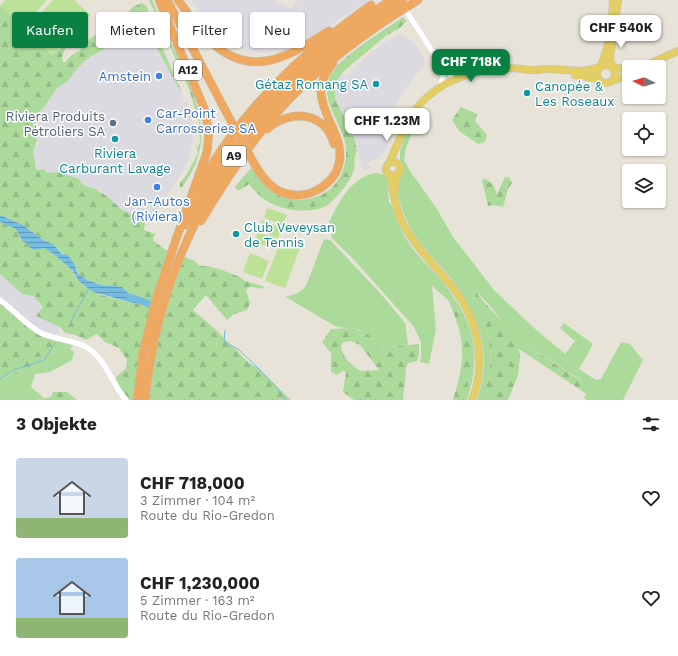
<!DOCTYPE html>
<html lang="de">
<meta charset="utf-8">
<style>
:root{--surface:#fff;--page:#f2f2f2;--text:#222;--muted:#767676;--accent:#0b8043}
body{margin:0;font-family:"Work Sans",sans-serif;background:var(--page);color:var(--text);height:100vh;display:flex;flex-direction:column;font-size:15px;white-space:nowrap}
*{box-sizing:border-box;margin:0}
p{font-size:13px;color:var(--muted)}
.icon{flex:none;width:22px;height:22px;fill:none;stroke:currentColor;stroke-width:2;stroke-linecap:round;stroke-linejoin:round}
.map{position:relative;height:400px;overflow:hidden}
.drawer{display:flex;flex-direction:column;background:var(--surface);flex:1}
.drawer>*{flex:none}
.hud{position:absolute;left:12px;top:12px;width:400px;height:36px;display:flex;gap:8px}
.needle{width:26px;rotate:275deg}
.fabs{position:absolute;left:622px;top:60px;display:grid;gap:8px}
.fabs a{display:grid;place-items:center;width:44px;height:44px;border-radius:4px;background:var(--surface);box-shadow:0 1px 3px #0004;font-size:20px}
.price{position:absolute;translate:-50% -34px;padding:0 9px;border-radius:8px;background:#fff;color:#222;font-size:13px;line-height:26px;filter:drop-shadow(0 1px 2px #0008)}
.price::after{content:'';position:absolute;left:50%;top:24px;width:12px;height:9px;margin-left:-6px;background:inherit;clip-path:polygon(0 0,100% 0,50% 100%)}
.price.selected{background:var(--accent);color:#fff}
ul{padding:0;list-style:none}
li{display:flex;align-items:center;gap:12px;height:100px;padding:0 16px}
li span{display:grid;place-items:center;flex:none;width:112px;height:80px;border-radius:4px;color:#555}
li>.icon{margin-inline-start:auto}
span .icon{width:48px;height:48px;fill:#fffc;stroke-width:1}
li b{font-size:17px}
h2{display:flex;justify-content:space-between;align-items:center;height:48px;padding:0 16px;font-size:17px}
.pill{padding:0 14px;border-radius:4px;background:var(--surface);box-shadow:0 1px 3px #0004;font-size:14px;line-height:36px}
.pill.selected{background:var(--accent);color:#fff}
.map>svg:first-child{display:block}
</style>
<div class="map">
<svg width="678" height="400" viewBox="0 0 678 400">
<defs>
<pattern id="forest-firs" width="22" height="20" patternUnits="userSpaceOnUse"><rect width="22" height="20" fill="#abda9a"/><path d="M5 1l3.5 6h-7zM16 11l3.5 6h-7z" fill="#93bb85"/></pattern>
<pattern id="water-rules" width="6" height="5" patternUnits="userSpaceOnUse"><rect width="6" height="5" fill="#75bce2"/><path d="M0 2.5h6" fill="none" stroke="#6099b7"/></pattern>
</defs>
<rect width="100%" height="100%" fill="#e8e3d9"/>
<!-- industrial -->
<g fill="#dcdae1">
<polygon points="191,0 275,0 291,9 298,0 369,0 320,32 293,47 284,51 265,53 246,51 233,45 234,40 231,43 223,37 203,16"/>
<polygon points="140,30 145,32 154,43 182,94 184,102 187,102 194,128 193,142 188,161 183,171 156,210 149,223 145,222 142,219 122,210 108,197 95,189 83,185 77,178 54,172 48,173 42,169 37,170 33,156 34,149 37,143 36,129 31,122 32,118 37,115 43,110 53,93 61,84 68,81 75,71 87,59 107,47 111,46 119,46 121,40"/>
<polygon points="400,35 413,41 423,55 425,64 402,93 389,115 389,119 391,120 385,131 391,134 385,151 378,158 368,162 367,163 372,167 364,171 354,138 335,98 335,83 342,75 344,77 346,74 348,75 369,54 388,40"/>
<polygon points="0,274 22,294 34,296 44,307 36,316 60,327 56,340 29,327 0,297"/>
</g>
<!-- grass -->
<g fill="#abda9a">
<path d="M409 127 413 130 406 148 404 160 410 171 437 209 453 237 494 290 533 327 565 354 575 341 560 328 564 323 593 344 579 369 596 380 601 379 621 342 630 344 643 360 623 400H586L584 398 586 394 579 389 581 380 523 343 518 349C506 328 491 300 470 289 490 327 498 359 482 400H477C495 350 476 306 443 269 427 251 411 234 403 212 400 204 396 190 398 182 399 177 403 172 403 168 403 165 400 162 400 159 399 147 405 137 409 127Z"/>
<path d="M377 173 385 175 387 179 389 202 391 204C396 218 401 232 410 245 419 257 430 268 440 279 473 319 483 350 467 400H465L471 372 456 305 448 300 432 286 436 329 429 364 420 362 421 356V342L414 327 356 262 331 237 332 234 327 228C336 206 350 176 377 173Z"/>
<path d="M324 239 330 240 381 294 405 323 408 343 407 345 378 348C371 339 364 329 351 328 343 327 342 329 333 325L286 297 287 296C295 295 301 292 306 286Z"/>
<polygon points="56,340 73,346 70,349 74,352 72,360 50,372 35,374 31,387 44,398 37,400 0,400 0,380 16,373 31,371 47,364 46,358 54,353"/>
</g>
<!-- forest -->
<g fill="url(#forest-firs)" fill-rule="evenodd">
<path d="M149 0H152L153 2C161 20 168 38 177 55 198 102 217 142 182 187H180V183L187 174 198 153 197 148 200 143 199 122 189 89Z"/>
<path d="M142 3 147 7 154 29 181 90 182 94 154 43 145 32 140 30 121 40 118 47 112 46 107 47 87 59 75 71 68 81 57 88 43 109 31 120 36 129 37 140 33 152 36 169 38 170 43 169 48 173 57 172 77 178 80 180 83 185 95 189 108 197 122 210 144 220 145 223 144 230 155 234 153 240 164 249 195 261 199 266H207L222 270 240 277 245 281 263 286 264 288C258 290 254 286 249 287L246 290 250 303 247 310 234 314 227 320 206 295 193 310 215 329 249 363 258 368 291 400H129L114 379 126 368 127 360 119 348 105 342 97 334 86 340 76 335 65 333 60 327 36 316 43 307 34 296 22 294 0 274V222L16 229 23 242 27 243 31 249 36 250 44 248 56 256 72 270 77 278 101 295 137 304 139 298 131 296 122 287 101 285 87 280 77 273 75 265 53 244 43 240 23 225 0 215V6L52 55 65 45H67V46C64 51 60 58 64 63L72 55 79 51 88 41 104 27 123 18 133 7Z"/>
<path d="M403 17 406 21 400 28 387 35 345 70 335 83V98L354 138 357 151C353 158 356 168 352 175 347 185 338 196 329 204 315 215 281 211 267 201 260 197 254 190 249 184L240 190H237L235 187 250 169 253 168C259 176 265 186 273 191 291 206 322 201 336 183 342 175 346 164 346 154 348 129 322 108 328 82 333 59 384 31 403 17Z"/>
<polygon points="461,107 477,114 475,121 487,135 485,142 478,144 459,131 452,120"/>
<polygon points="505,177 509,177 512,183 508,189 503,207 493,205 488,206 482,180 484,178 493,184 497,194"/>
<path d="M471 287 517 339 518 348 523 343 581 381 579 389 519 349 520 356 518 375 508 400H482C498 359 490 327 470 289Z"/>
<polygon points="0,297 29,327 56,340 58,349 47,358 49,361 47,364 31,371 16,373 0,380"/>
<path d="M448 300 456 305 469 334 471 372 465 400H453C466 359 466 339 448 300Z"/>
<path d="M352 328 369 335 378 348 419 344V354L417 361 408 363 405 371 406 372 403 399 405 400H354L343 392 346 372 343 371 337 375 331 372V353L322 342 331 329ZM351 341 360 345 379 370 361 371C352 366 341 356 341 345L344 342Z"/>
<polygon points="53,392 67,392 77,400 37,400 51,397"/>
</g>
<!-- pitch -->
<g fill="#bce197">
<polygon points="5,0 47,0 22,27 0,6"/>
<polygon points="53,0 74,0 90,15 52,55 25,30"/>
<polygon points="267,208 287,215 283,225 264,218"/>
<polygon points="262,220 282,228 278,238 259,230"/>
<polygon points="258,232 278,239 274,249 254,242"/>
<polygon points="281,241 300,248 285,288 265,281"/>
<polygon points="250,253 269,261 262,279 243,272"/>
</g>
<!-- water -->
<polygon fill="url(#water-rules)" points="0,215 23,225 43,240 53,244 62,254 68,255 75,265 77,273 87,280 101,285 122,287 131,296 139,298 137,304 93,292 79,281 72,270 56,256 44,248 36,250 31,249 27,243 23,242 16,229 0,222"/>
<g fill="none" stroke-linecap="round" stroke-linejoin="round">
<!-- stream -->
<g stroke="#75bce2" stroke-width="1">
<polyline points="70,323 89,288"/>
<polyline points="225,330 224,342 238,349 259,369 275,386 286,400"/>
<polyline points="0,379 13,370 44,360 55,343"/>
</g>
<!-- river -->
<polyline stroke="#75bce2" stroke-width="7" points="130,297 147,303 158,310"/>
<defs>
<g id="minor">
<polyline points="403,6 440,63 454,79"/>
<polyline points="441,65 443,75 441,87"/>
<path d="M0 300C14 310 26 325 41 333 58 341 78 339 93 352 108 364 113 386 126 400"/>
</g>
<g id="major">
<circle cx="606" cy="74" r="9"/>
<polyline points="612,66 610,59 618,0"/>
<path d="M600 67C610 47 612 22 613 0"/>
<polyline points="612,67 629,70"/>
<polyline points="642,67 678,51"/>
<polyline points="575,75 598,79"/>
<polyline points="612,81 629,75"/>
<circle cx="393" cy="169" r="7"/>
<path d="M389 163C396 149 401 133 409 119 430 84 469 69 508 68 517 68 526 70 535 70 539 70 543 69 547 69 564 69 583 74 599 67"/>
<path d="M389 174C395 196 394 210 407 231 420 252 438 269 453 288 478 319 487 363 472 400"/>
<polyline points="395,190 395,183 398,173"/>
</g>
<g id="highway">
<polyline points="167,0 233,125"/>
<path d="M178 0C188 13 196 27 208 39 250 81 288 57 329 31"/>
<polyline points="407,7 418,0"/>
<path d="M267 129C290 109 325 111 334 144"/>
<path d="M250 156C257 170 266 185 281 192 293 197 308 196 319 189 326 185 332 179 336 172 350 143 323 121 321 93 320 82 326 72 333 63"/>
<path d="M198 187C224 142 256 101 294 66 318 44 345 24 371 5"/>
<path d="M201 221C223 185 246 148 274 116 310 74 355 40 402 10"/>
<path d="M185 225C235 125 300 61 391 0"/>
<polyline points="137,400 143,353 155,303 174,245 207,152 209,131 204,108 159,0"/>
<path d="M145 400C158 270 219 148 318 63 343 41 370 22 398 4"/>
</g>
</defs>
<!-- minor casing -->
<use href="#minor" stroke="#cfd1df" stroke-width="6"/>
<!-- major casing -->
<use href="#major" stroke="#c3c3c3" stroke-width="8"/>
<!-- highway casing -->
<use href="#highway" stroke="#c3c3c3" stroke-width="9"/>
<!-- minor -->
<use href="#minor" stroke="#fff" stroke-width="5.5"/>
<!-- major -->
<use href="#major" stroke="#e2ce65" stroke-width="7"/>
<!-- highway -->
<use href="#highway" stroke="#eea85f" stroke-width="8"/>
<defs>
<g id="highway-bridge">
<polyline points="398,4 403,1"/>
<polyline points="402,10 407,7"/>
<polyline points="233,125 250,156"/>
</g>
</defs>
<!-- highway-bridge casing -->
<use href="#highway-bridge" stroke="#c3c3c3" stroke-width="9" stroke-linecap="butt"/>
<!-- highway-bridge -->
<use href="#highway-bridge" stroke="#eea85f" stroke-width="8"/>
</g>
<!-- markers -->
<g fill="#3f7fe0" stroke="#fff" stroke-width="1.5">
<circle cx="159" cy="76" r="4"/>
<circle cx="148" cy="120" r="4"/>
<circle cx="157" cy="187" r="4"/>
</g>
<g fill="#0f9aa8" stroke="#fff" stroke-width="1.5">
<circle cx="376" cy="84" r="4"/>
<circle cx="527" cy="93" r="4"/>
<circle cx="115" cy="139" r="4"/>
<circle cx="236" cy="234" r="4"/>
</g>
<circle fill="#5c6f8a" stroke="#fff" stroke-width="1.5" cx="113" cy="123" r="4"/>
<g text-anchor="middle" stroke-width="3" stroke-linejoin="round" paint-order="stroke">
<!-- shield labels -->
<g fill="#fff" stroke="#686868" stroke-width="1">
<rect x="174" y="60" width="28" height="20" rx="3"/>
<rect x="222" y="146" width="24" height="20" rx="3"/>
</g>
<g font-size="12" font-weight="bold" fill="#272727">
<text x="188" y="74">A12</text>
<text x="234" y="160">A9</text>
</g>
<!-- shop labels -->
<g font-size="13" fill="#366cbe" stroke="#fff" text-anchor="end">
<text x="151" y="81">Amstein</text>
<text x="156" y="118" text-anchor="start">Car-Point<tspan x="156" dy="15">Carrosseries SA</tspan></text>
<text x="157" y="206" text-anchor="middle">Jan-Autos<tspan x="157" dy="15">(Riviera)</tspan></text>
</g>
<!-- culture labels -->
<g font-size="13" fill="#0d838f" stroke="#fff" text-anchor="start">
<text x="368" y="89" text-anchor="end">Gétaz Romang SA</text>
<text x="535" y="91">Canopée &amp;<tspan x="535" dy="15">Les Roseaux</tspan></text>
<text x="115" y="158" text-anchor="middle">Riviera<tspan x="115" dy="15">Carburant Lavage</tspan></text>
<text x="244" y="232">Club Veveysan<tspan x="244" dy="15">de Tennis</tspan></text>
</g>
<!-- service labels -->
<g font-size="13" fill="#4e5e75" stroke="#fff" text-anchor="end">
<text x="105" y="121">Riviera Produits<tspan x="105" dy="15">Pétroliers SA</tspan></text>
</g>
</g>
</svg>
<div class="fabs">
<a><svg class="needle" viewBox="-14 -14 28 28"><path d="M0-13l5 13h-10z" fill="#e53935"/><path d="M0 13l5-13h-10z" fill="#767676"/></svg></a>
<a><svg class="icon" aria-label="locate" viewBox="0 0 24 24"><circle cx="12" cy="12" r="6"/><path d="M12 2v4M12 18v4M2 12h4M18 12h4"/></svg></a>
<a><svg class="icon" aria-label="layers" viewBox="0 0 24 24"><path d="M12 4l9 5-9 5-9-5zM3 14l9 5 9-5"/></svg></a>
</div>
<b class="price" style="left:621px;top:49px">CHF 540K</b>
<b class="price selected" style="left:471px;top:83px">CHF 718K</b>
<b class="price" style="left:387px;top:142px">CHF 1.23M</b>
<div class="hud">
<a class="pill selected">Kaufen</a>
<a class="pill">Mieten</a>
<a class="pill">Filter</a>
<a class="pill">Neu</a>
</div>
</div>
<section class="drawer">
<h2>3 Objekte<svg class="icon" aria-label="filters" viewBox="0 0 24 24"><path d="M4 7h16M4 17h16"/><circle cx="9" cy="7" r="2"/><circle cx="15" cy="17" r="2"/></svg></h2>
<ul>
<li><span style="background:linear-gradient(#c9d6e8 75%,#8fb573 0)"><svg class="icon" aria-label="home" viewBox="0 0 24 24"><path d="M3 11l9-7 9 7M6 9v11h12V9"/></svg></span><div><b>CHF 718,000</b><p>3 Zimmer · 104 m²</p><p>Route du Rio-Gredon</p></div><svg class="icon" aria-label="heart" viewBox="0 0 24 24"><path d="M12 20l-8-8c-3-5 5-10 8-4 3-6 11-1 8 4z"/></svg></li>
<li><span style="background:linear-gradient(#a9c7e8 75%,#8fb573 0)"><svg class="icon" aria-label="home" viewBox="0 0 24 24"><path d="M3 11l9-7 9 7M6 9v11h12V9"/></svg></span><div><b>CHF 1,230,000</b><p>5 Zimmer · 163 m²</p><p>Route du Rio-Gredon</p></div><svg class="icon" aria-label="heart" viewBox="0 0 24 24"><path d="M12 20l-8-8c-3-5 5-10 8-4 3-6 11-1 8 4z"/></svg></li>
</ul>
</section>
